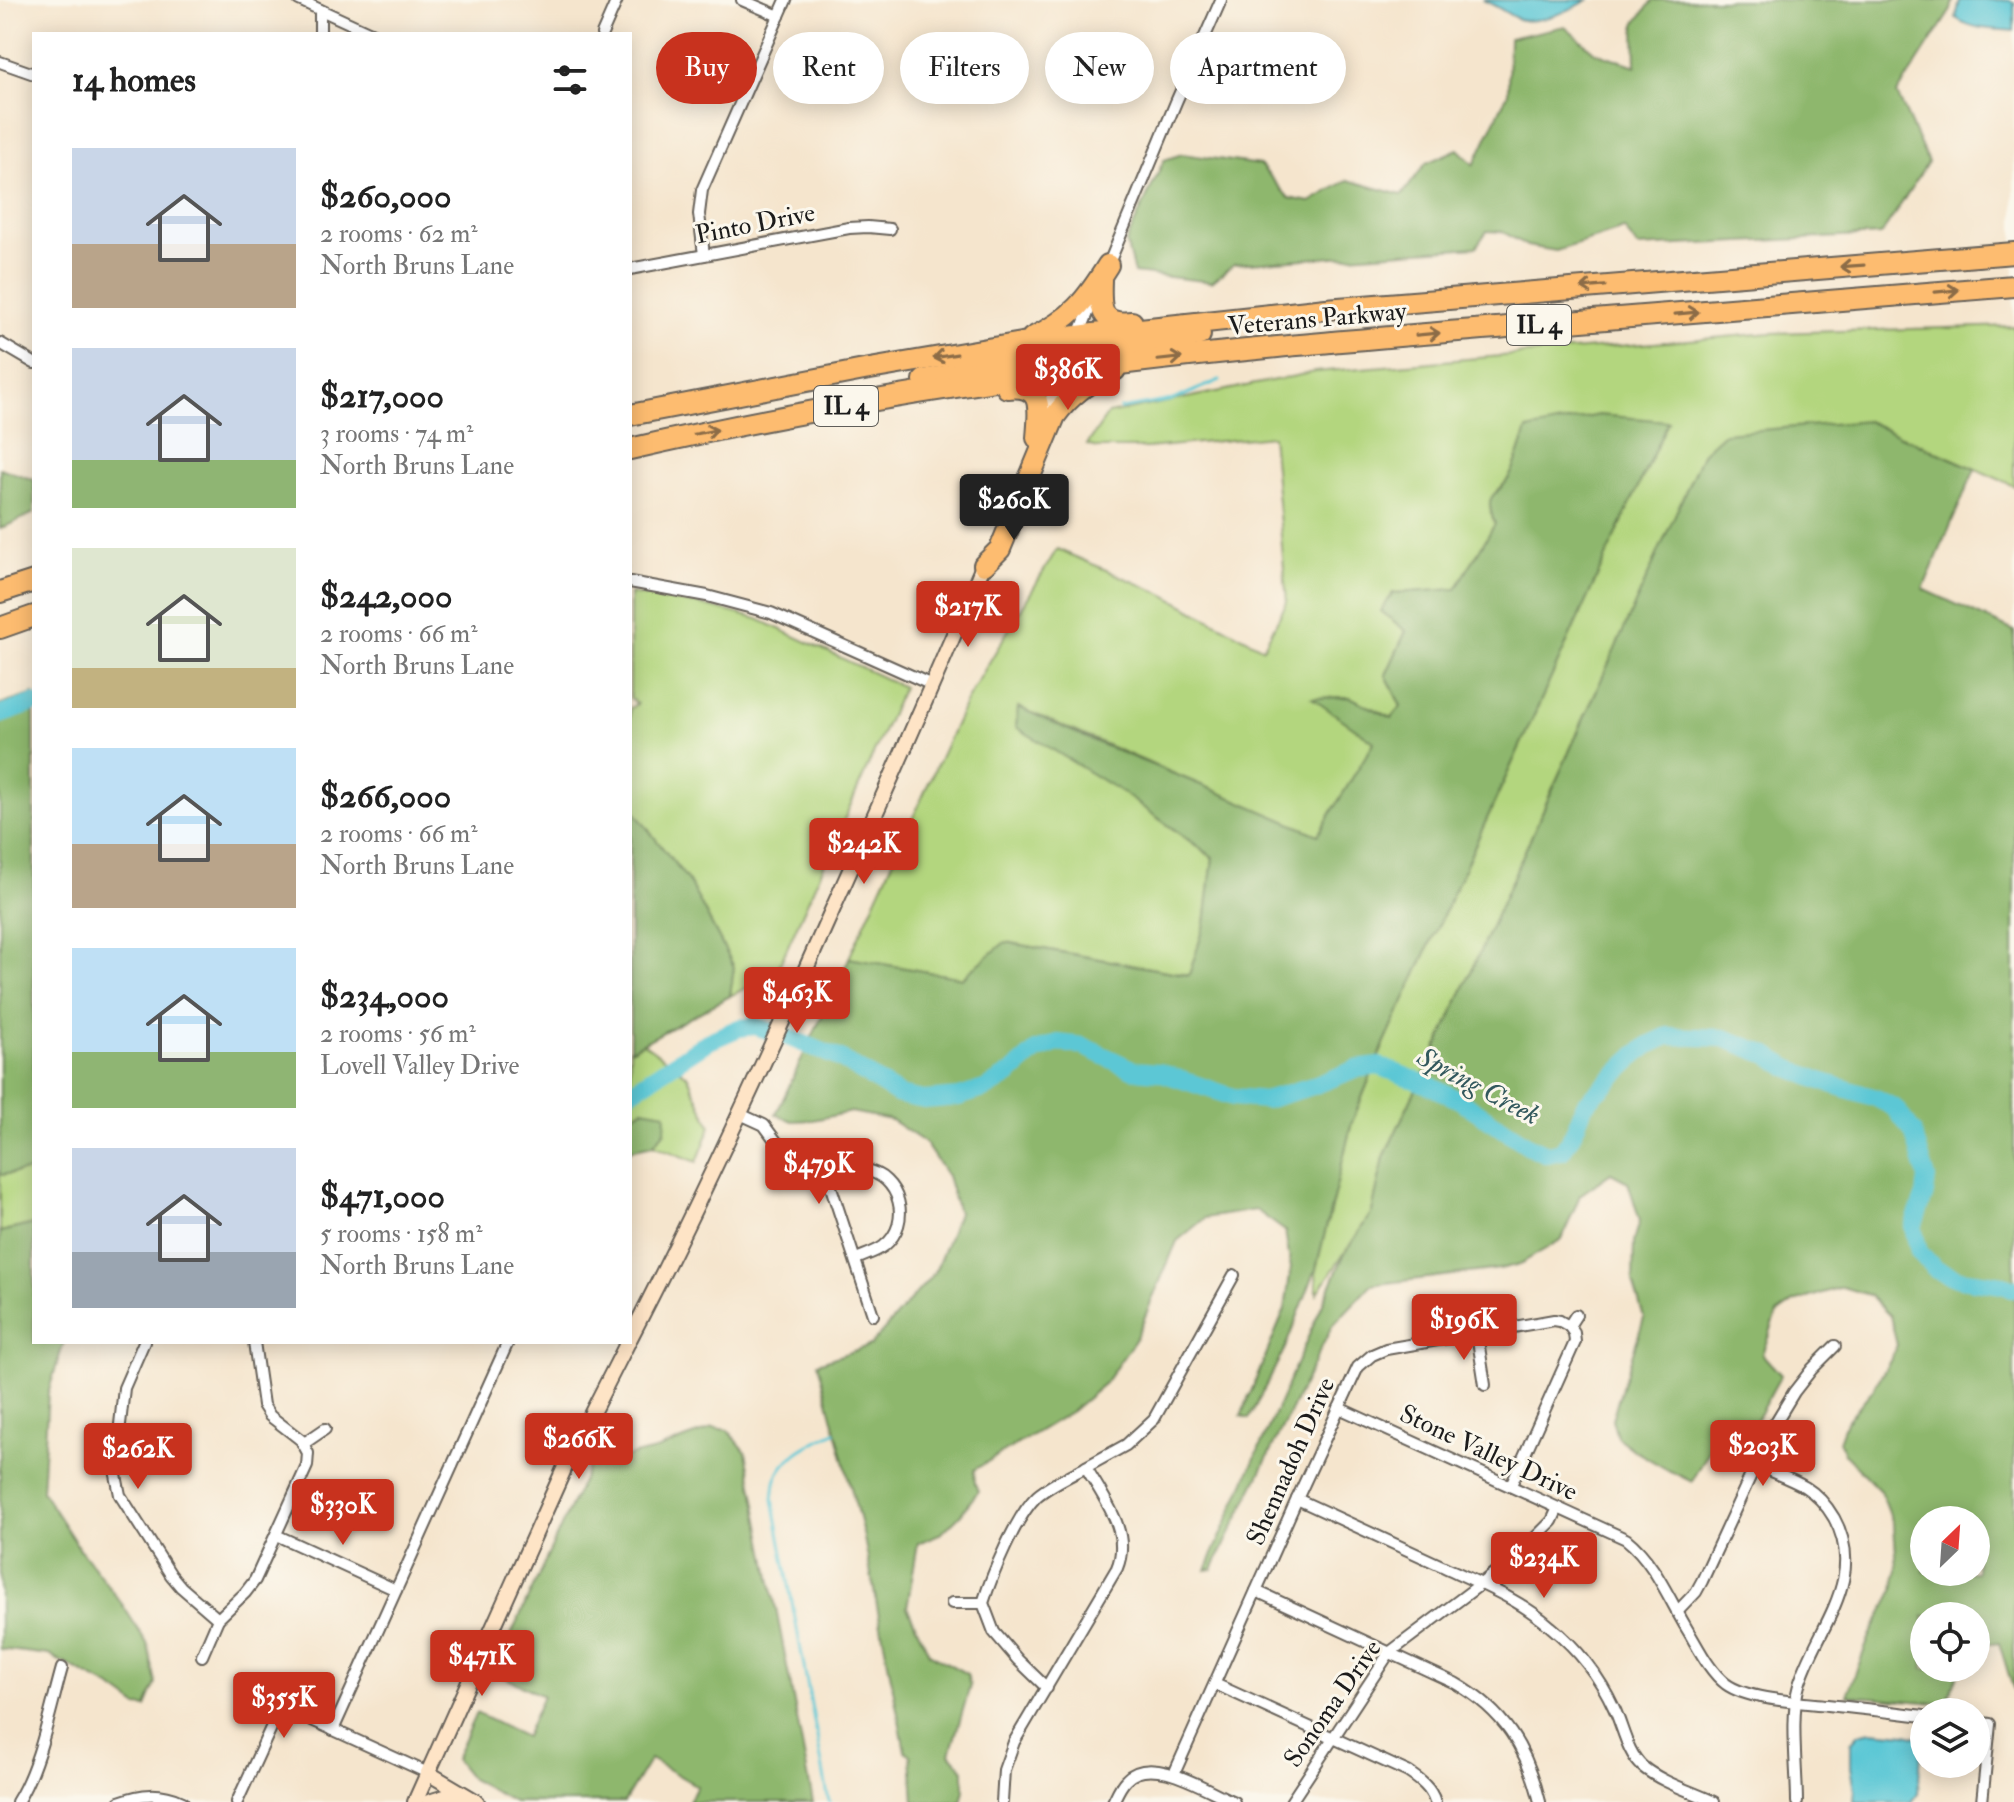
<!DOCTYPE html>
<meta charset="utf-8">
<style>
:root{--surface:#fff;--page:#f2f2f2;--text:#222;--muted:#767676;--accent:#c8321e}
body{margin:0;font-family:"IM FELL Double Pica",serif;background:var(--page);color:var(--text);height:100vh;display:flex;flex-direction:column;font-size:30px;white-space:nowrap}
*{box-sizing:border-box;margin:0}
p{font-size:26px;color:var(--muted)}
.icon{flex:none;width:44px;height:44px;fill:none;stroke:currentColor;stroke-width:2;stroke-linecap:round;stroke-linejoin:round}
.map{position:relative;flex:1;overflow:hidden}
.sheet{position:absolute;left:32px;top:32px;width:600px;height:1312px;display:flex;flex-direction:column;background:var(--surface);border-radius:0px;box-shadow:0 4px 20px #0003}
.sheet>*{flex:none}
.guide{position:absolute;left:656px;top:32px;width:760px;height:72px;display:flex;gap:16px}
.needle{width:52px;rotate:25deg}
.fabs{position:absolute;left:1910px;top:1506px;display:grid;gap:16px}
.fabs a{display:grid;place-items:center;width:80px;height:80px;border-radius:50%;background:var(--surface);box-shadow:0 4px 20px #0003;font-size:40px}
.price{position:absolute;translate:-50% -68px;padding:0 18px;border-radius:8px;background:var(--accent);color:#fff;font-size:26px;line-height:52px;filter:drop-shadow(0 2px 4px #0008)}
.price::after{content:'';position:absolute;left:50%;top:48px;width:24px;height:18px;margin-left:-12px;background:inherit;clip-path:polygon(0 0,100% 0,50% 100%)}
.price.current{background:#222;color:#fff}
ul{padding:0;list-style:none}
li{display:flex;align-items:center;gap:24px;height:200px;padding:0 40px}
li span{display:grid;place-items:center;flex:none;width:224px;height:160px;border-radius:0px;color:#555}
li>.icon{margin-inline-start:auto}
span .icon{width:96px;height:96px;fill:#fffc;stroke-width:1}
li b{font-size:34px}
h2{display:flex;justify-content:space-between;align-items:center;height:96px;padding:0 40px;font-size:34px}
.pill{padding:0 28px;border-radius:36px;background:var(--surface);box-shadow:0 4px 20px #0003;font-size:28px;line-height:72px}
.pill.current{background:var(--accent);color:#fff}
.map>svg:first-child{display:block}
</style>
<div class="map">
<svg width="2014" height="1802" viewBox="0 0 2014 1802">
<rect width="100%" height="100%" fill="#fbf7ec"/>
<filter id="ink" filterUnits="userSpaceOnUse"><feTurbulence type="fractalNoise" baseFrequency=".0125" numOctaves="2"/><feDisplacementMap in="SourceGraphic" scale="16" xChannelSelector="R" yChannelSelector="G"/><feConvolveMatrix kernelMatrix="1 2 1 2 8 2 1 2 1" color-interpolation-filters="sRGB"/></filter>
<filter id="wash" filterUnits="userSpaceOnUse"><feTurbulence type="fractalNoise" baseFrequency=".006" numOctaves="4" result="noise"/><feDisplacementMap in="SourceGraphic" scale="32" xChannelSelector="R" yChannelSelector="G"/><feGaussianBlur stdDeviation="1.8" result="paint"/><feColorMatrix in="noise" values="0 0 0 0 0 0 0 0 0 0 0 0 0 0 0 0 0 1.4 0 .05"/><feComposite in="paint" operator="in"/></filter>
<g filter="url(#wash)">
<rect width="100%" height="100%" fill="#f5e5cd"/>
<!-- green -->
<g fill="#b3d67e" stroke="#68794d" stroke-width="2">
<path d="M2014 326V486L1867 421 1596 691 1433 1057 1412 1097 1384 1157 1372 1212 1317 1294 1316 1269 1352 1122 1378 1058 1668 421 1527 430C1522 444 1518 460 1511 474 1500 498 1481 489 1495 524L1456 590 1393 593 1382 612 1406 631 1386 675 1401 707 1391 718 1350 697 1313 698 1375 742 1318 835 1018 707 1123 793 1213 858 1205 924 1189 975 1006 942 962 978 849 958 966 701 1057 549 1165 595 1263 648 1287 602 1272 436 1147 448H1097L1087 445 1108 414 1315 372 1771 333Z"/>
<polygon points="630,594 702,605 758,619 903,687 776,973 730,996 734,967 689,882 634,811 635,788 630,784 630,708 637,704 630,698"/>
<polygon points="643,1043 687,1075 711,1126 697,1162 653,1145 665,1131 643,1109 630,1116 630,1050"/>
<polygon points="34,1170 34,1224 0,1232 0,1175"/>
</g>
<!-- forest -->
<g fill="#8eb76d" stroke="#556a44" stroke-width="2" fill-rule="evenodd">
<polygon points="1653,0 1953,0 1951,10 1897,94 1928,162 1881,235 1637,247 1624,229 1556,251 1527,246 1503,232 1487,231 1476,247 1234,264 1212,282 1134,273 1126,242 1164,160 1182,154 1260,165 1289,198 1310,202 1348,180 1402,195 1426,163 1458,149 1474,165 1508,93 1509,38 1565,26 1595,52 1636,66 1635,24"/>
<path d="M1599 415 1668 421 1378 1058 1352 1122 1316 1269 1285 1348 1249 1419 1241 1416 1285 1309 1291 1268 1285 1231 1256 1210 1205 1218 1177 1241 1135 1340 1105 1383 1072 1411 974 1470 975 1484 978 1491 961 1514 942 1533 918 1543 907 1607 929 1653 967 1674 970 1686 950 1754 964 1770V1790L961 1802H914L911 1755 905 1751 863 1533 818 1363 871 1345 935 1272 958 1213 947 1176 924 1142 891 1120 851 1112 813 1120 792 1121 776 1114 849 958 962 978 1005 942 1189 975 1205 924 1213 857 1123 793 1016 727 1018 707 1103 745 1216 791 1318 835 1374 742 1312 698 1350 697 1392 718 1401 706 1386 675 1406 631 1381 611 1393 593 1456 589 1495 524C1481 488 1499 499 1511 474 1518 460 1522 444 1527 430Z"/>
<path d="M1867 421 1975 469 1923 589 2014 631V1692L1999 1643 1976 1646V1616H1924V1668H1961L1946 1704 1847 1695 1870 1636 1894 1590 1897 1569 1894 1526 1881 1492 1844 1454 1839 1441 1846 1422 1874 1388 1891 1359 1897 1345 1890 1316 1869 1295 1842 1287 1794 1302 1777 1314 1762 1354 1781 1375 1736 1457 1712 1445 1692 1482 1670 1471 1635 1451 1617 1437 1612 1419 1644 1318 1633 1282 1634 1241 1640 1221 1628 1182 1611 1173 1580 1195 1562 1239 1520 1264 1500 1269 1371 1285 1332 1326 1213 1569 1206 1570 1344 1255 1372 1212 1384 1157 1412 1097 1433 1057 1703 452 1724 433ZM1924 1520H1976V1572H1924Z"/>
<polygon points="0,468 34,480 34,513 0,529"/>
<polygon points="34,694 34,1170 0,1175 0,705"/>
<polygon points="630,784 635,788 634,811 689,882 734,967 730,996 630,1050"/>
<polygon points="643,1109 666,1113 665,1131 653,1145 630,1150 630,1116"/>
<polygon points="34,1224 34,1342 64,1342 48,1393 42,1491 79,1548 122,1604 148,1645 156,1683 146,1707 137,1706 112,1688 49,1655 0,1649 0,1232"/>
<polygon points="713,1428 728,1430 746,1452 813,1802 689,1802 697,1786 650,1759 624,1802 514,1802 471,1779 455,1759 476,1713 525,1737 543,1696 494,1672 589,1466 659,1449"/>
</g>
<!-- water -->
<g fill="#5cc7d5" stroke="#3c7278" stroke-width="2">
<path d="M1483 0H1588C1571 10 1535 27 1516 18 1505 12 1495 5 1483 0Z"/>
<path d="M1960 0H2010L2014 3V31C1996 29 1971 30 1956 18Z"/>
<polygon points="1871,1731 1906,1734 1922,1738 1918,1794 1912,1802 1854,1802 1855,1789 1851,1767 1851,1743 1859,1734"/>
</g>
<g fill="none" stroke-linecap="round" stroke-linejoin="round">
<!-- stream -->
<g stroke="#5cc7d5" stroke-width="3">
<polyline points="1120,409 1173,400 1220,380"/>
<path d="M829 1802 773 1499C774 1493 774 1485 776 1479 785 1454 813 1443 835 1432"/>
</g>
<!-- river -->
<g stroke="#5cc7d5" stroke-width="18">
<polyline points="0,715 34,703"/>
<polyline points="630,1092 707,1042 739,1028 755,1026 785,1036 841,1059 899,1095 924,1100 959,1097 987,1088 1010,1074 1036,1051 1058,1043 1083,1046 1134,1070 1159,1072 1233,1097 1265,1100 1316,1085 1356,1069 1379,1066 1433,1087 1461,1101 1529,1146 1547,1154 1562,1151 1573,1134 1585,1104 1636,1055 1649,1045 1668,1036 1724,1038 1768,1055 1787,1067 1821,1081 1876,1098 1895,1108 1913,1132 1927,1178 1925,1194 1913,1227 1919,1252 1936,1270 1960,1279 2003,1285 2014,1289"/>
</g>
</g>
</g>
<g filter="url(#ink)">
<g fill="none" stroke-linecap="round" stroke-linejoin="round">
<defs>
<g id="street">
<polyline points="299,0 373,34"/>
<polyline points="742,0 779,16"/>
<polyline points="320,34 320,10"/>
<polyline points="602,34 617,0"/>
<polyline points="0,62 34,74"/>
<polyline points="704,255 699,214 702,190 786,0"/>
<polyline points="1107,268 1176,102 1221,0"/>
<polyline points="630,269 849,228 868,227 890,229"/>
<polyline points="1079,335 1094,298"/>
<polyline points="0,343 34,363"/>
<polyline points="630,582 707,596 771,613 932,685"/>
<polyline points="740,1114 764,1125 784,1152 795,1159 821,1171 828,1178 873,1315"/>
<path d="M828 1178C839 1173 851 1169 864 1170 900 1175 913 1223 884 1246 876 1252 865 1255 856 1259"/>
<polyline points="1569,1326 1576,1315"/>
<polyline points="1477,1334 1485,1385"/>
<polyline points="144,1342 124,1388 115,1470 120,1495 171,1575 181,1587 218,1619"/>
<path d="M1339 1408 1626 1539C1654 1561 1669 1599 1687 1629 1698 1647 1709 1671 1726 1684 1748 1700 1799 1702 1827 1705 1859 1708 1892 1712 1924 1716"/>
<polyline points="303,1444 325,1429"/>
<path d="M1755 1464C1771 1472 1789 1478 1805 1487 1818 1495 1827 1506 1834 1518 1868 1580 1816 1628 1799 1685 1790 1715 1797 1770 1797 1802"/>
<polyline points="1511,1485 1575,1342 1574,1333 1569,1326"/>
<path d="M1297 1499C1344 1521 1392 1543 1440 1565 1479 1583 1518 1598 1551 1627 1577 1648 1600 1677 1614 1708 1623 1727 1627 1753 1643 1767 1661 1782 1693 1792 1714 1802"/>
<polyline points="276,1535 396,1590"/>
<path d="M1256 1591 1455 1683C1504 1711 1527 1748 1540 1802"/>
<polyline points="952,1603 983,1603"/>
<polyline points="1677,1612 1696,1592 1702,1581 1774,1425 1794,1392 1812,1369 1835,1346"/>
<polyline points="202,1656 218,1619 245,1593 255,1580 307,1466 308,1453 301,1440 270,1416 263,1405 254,1342"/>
<polyline points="245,1682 261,1696 281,1706 428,1773"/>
<path d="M1215 1684 1408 1772C1420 1780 1431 1788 1435 1802"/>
<path d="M1047 1688 1018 1660 994 1632 983 1603C992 1575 1016 1516 1037 1496 1051 1484 1070 1476 1086 1467"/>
<polyline points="1976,1722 1990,1724 1982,1802"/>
<polyline points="333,1730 508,1342"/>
<polyline points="1174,1774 1297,1499 1358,1367 1372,1355 1386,1349 1554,1320 1560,1321 1569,1326"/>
<path d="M17 1802C40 1765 50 1710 62 1668"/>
<path d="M119 1802C142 1793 161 1792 183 1802"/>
<polyline points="237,1802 281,1706"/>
<path d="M1002 1802 1004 1770 1014 1742 1117 1568C1132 1532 1103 1498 1086 1467L1126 1445 1154 1419 1234 1275"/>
<path d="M1113 1802C1117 1794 1120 1786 1126 1780 1151 1753 1206 1790 1234 1802"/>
<polyline points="1291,1802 1389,1653 1482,1583 1527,1546 1552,1521 1558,1508"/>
</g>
<g id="secondary">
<polyline points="1042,425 1066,367"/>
<path d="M630 1338C702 1199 767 1057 830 915 883 797 936 678 986 559"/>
<polyline points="428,1773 477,1802"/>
<polyline points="415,1802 569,1458 628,1342"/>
<polyline points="429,1802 448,1796 466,1797"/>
</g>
<g id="highway">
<path d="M1101 280C1100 307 1099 326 1132 322"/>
<path d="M1032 338C1072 318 1085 302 1108 265"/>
<polyline points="1067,369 1072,363 1084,355 1200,335"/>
<polyline points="924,380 1045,356 1062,351 1074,342"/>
<path d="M1007 388C1045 383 1039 411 1037 438"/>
<polyline points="630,415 864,370 1022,343 1094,334 1326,309 2014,253"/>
<path d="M630 449C773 416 919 391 1065 371 1220 350 1376 338 1532 325 1693 312 1853 299 2014 286"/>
<path d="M984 565 1000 549 1055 416C1070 395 1091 380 1115 370"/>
<polyline points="0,592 34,581"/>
<polyline points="0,628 34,616"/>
</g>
</defs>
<!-- street casing -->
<use href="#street" stroke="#68625a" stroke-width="14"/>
<!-- secondary casing -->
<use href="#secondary" stroke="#68625a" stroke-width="18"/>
<!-- highway casing -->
<use href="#highway" stroke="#68625a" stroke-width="24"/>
<!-- street -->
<use href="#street" stroke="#fff" stroke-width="10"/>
<!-- secondary -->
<use href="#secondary" stroke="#fee4c6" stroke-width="14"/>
<!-- highway -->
<use href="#highway" stroke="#fdbc70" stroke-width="20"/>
</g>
<!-- one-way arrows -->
<defs><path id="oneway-shaft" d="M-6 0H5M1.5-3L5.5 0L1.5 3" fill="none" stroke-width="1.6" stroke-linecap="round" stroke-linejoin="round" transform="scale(2)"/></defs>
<g stroke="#8c6c46">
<use href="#oneway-shaft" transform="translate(1852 266) rotate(176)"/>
<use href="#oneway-shaft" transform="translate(1593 287) rotate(175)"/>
<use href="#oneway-shaft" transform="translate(1947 291) rotate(-5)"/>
<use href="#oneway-shaft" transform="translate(1687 313) rotate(-5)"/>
<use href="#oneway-shaft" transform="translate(1428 334) rotate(-5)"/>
<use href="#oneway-shaft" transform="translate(945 356) rotate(171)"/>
<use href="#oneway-shaft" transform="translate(1170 359) rotate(-6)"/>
<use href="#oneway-shaft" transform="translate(706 432) rotate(-11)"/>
</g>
</g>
<g text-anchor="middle" stroke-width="6" stroke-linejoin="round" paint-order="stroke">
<!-- shield labels -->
<g fill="#fbf7ec" stroke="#5f5e5a" stroke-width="2">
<rect x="1507" y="305" width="64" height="40" rx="6"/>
<rect x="814" y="386" width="64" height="40" rx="6"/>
</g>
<g font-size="24" font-weight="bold" fill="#1c1c1c">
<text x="1539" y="333">IL 4</text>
<text x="846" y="414">IL 4</text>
</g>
<!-- street labels -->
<g font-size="26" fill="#1c1c1c" stroke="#fbf7ec">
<text transform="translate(755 223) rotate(-11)" y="9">Pinto Drive</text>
<text transform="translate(1317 318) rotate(-5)" y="9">Veterans Parkway</text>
<text transform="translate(1489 1452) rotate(25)" y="9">Stone Valley Drive</text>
<text transform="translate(1290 1461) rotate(-66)" y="9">Shennadoh Drive</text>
<text transform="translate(1332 1703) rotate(-55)" y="9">Sonoma Drive</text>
</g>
<!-- water labels -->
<g font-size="28" font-style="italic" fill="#32585d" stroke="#fbf7ec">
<text transform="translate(1479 1085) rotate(28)" y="10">Spring Creek</text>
</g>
</g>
</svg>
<div class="fabs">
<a><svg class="needle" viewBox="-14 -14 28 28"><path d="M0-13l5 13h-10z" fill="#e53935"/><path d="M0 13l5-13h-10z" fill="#767676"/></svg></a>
<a><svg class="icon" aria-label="locate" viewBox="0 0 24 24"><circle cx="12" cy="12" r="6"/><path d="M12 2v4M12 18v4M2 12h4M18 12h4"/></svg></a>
<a><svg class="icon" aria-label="layers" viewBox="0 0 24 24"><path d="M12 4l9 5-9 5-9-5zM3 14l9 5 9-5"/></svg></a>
</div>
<b class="price" style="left:1068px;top:412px">$386K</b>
<b class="price current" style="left:1014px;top:542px">$260K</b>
<b class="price" style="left:968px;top:649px">$217K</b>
<b class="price" style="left:864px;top:886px">$242K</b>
<b class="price" style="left:797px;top:1035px">$463K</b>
<b class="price" style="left:819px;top:1206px">$479K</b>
<b class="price" style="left:1464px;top:1362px">$196K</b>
<b class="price" style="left:579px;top:1481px">$266K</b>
<b class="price" style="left:1763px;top:1488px">$203K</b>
<b class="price" style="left:138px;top:1491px">$262K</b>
<b class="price" style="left:343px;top:1547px">$330K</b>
<b class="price" style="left:1544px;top:1600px">$234K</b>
<b class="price" style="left:482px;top:1698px">$471K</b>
<b class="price" style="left:284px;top:1740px">$355K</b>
<div class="guide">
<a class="pill current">Buy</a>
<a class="pill">Rent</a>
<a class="pill">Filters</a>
<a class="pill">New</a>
<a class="pill">Apartment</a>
</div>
<section class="sheet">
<h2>14 homes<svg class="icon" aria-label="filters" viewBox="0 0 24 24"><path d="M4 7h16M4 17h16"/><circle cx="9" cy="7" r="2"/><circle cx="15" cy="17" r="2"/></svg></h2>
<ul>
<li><span style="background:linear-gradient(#c9d6e8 60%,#b9a48a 0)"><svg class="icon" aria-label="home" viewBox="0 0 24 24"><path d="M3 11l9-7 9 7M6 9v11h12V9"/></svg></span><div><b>$260,000</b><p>2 rooms · 62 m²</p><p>North Bruns Lane</p></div></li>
<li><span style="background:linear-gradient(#c9d6e8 70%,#8fb573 0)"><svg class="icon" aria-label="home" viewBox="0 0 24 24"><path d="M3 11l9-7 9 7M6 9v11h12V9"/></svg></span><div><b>$217,000</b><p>3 rooms · 74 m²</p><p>North Bruns Lane</p></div></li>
<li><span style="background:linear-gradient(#dfe7d0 75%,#c2b280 0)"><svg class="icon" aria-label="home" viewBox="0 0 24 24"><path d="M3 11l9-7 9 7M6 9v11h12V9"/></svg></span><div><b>$242,000</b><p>2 rooms · 66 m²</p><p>North Bruns Lane</p></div></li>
<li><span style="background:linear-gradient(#bfe0f5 60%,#b9a48a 0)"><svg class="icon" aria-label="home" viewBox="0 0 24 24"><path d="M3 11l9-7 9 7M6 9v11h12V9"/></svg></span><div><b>$266,000</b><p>2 rooms · 66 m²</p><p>North Bruns Lane</p></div></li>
<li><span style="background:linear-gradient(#bfe0f5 65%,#8fb573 0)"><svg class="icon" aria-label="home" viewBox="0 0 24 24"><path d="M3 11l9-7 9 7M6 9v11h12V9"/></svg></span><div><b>$234,000</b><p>2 rooms · 56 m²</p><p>Lovell Valley Drive</p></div></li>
<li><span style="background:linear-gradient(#c9d6e8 65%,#9aa5b1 0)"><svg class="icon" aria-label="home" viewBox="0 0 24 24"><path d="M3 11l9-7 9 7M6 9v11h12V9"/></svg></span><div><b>$471,000</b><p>5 rooms · 158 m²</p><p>North Bruns Lane</p></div></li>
</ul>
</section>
</div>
